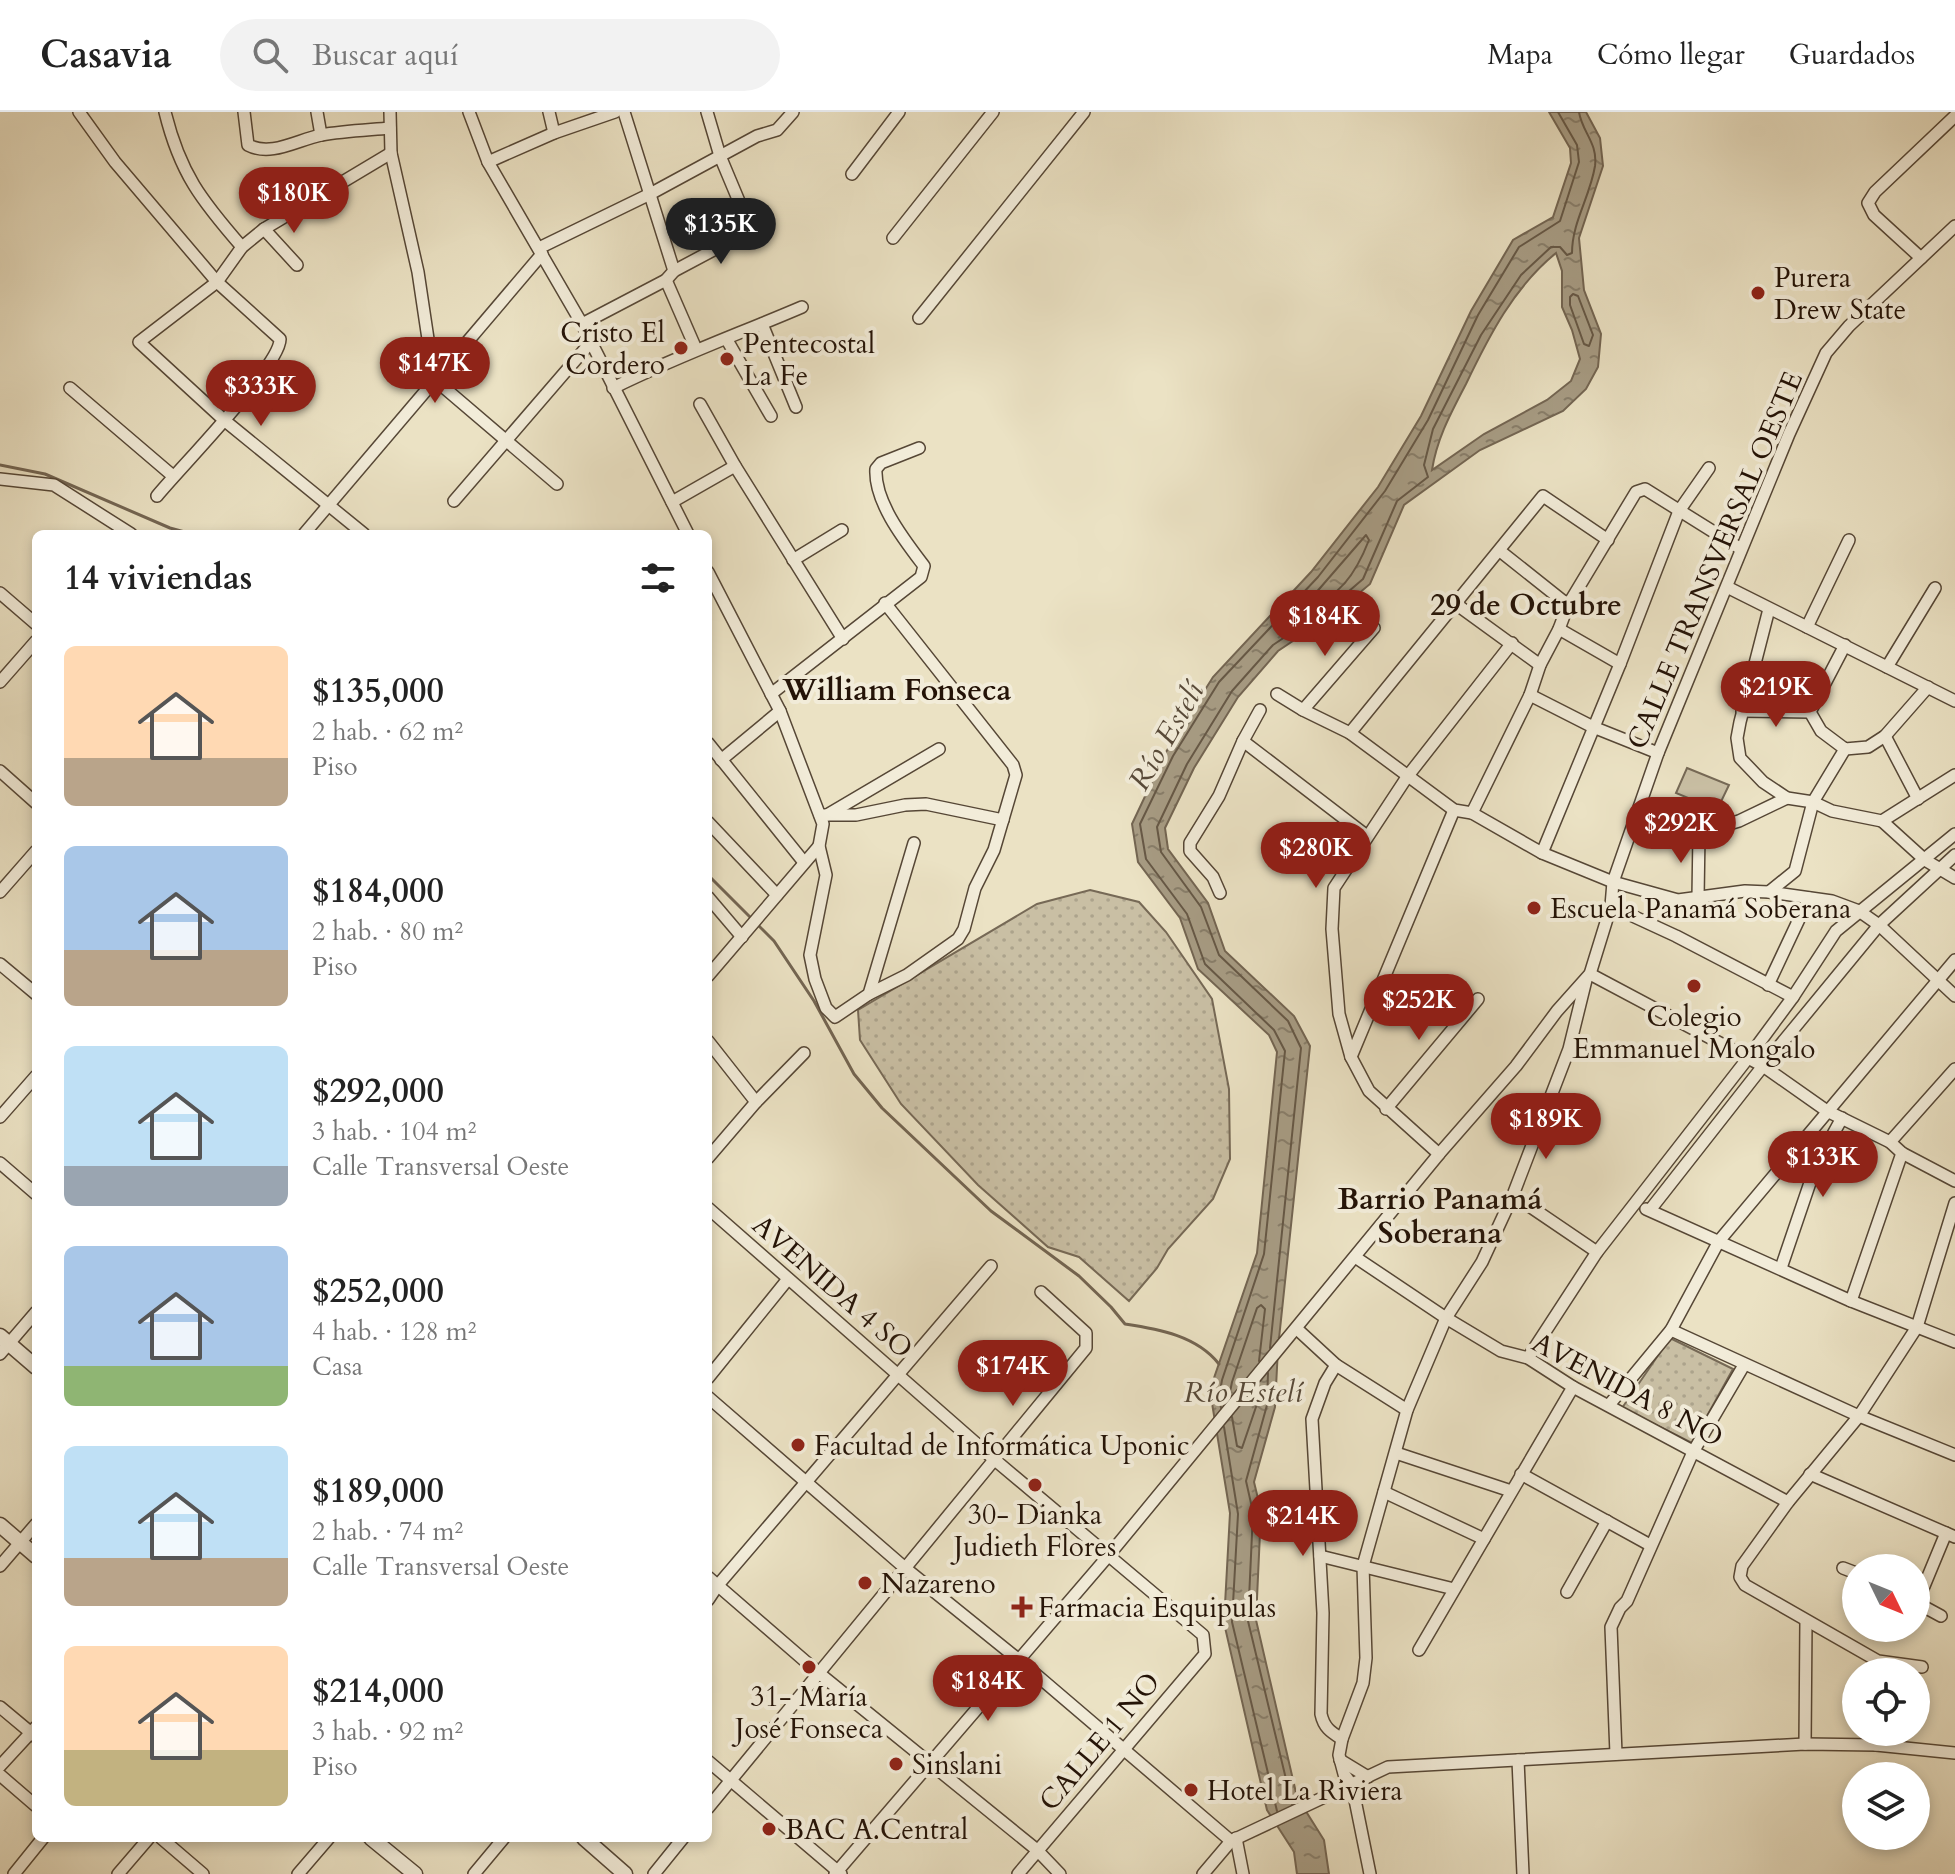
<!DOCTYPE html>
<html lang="es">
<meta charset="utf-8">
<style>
:root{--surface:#fff;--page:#f2f2f2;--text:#222;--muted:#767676;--line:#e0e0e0;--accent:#8f2418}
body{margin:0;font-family:Cardo,serif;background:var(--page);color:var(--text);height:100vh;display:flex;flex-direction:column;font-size:30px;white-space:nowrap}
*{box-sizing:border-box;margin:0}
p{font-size:26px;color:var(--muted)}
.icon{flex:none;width:44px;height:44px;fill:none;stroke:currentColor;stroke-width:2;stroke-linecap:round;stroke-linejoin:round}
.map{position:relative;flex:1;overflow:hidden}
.side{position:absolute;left:32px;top:418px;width:680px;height:1312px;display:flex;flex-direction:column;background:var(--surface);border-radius:12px;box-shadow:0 4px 12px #0003}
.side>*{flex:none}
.needle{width:52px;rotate:133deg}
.fabs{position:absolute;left:1842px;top:1442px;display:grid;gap:16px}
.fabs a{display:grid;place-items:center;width:88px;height:88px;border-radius:50%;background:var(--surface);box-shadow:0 4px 12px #0003;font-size:40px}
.price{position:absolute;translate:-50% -68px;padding:0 18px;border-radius:28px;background:var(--accent);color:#fff;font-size:26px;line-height:52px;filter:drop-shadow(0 2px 4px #0008)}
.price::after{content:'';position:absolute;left:50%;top:48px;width:24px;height:18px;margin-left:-12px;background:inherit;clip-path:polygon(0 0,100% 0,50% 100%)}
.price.selected{background:#222;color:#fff}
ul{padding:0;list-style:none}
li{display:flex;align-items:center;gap:24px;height:200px;padding:0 32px}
li span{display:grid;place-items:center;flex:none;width:224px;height:160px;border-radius:12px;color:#555}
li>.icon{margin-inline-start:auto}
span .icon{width:96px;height:96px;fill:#fffc;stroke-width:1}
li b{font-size:34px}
h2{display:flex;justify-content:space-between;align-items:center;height:96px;padding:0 32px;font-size:34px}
header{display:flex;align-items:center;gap:48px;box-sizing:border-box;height:112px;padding:0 40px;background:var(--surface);border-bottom:2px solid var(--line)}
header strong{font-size:38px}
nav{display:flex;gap:44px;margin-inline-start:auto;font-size:28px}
.search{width:560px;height:72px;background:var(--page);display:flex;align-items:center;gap:20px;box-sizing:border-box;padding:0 28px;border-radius:44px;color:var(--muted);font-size:30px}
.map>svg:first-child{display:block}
</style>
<header>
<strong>Casavia</strong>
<div class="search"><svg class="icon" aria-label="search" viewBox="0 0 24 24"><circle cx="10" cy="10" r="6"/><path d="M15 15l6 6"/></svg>Buscar aquí</div>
<nav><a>Mapa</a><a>Cómo llegar</a><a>Guardados</a></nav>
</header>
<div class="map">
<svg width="1955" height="1762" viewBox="0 0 1955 1762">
<defs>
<pattern id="grass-dots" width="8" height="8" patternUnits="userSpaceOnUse" patternTransform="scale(2)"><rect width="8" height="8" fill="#c9bfa4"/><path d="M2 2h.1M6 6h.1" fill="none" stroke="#aca38c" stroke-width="1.8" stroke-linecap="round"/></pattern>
<pattern id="water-ripples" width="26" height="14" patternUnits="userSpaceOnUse" patternTransform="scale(2)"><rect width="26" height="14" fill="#a79c84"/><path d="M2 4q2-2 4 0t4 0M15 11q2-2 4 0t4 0" fill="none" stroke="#887e6a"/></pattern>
</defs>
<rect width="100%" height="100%" fill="#ebe2c4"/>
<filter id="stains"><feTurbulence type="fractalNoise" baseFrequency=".0025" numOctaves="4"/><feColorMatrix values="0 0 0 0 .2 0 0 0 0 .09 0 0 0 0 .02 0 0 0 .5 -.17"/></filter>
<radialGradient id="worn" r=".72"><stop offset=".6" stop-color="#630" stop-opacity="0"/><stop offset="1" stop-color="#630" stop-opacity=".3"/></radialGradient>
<!-- grass -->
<g fill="url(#grass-dots)" stroke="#766956" stroke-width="2">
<polygon points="1090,778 1139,790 1166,820 1212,887 1229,977 1230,1047 1213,1087 1168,1137 1157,1156 1129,1189 1079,1145 1048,1135 978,1073 901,992 860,928 858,898 1037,792"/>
<polygon points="1670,1226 1733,1257 1692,1331 1622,1296"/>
</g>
<!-- park -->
<polygon fill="#c9bfa4" stroke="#766956" stroke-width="2" points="1687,656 1729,673 1717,698 1676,681"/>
<!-- water -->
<path fill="url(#water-ripples)" stroke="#736552" stroke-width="2" fill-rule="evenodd" d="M1549 0H1586L1600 26 1603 54 1579 126 1584 178 1601 222 1598 255 1586 277 1563 299 1480 338 1404 393 1370 472 1339 498 1278 539 1238 585 1194 656 1165 716 1168 737 1208 791 1225 839 1294 904 1310 934 1278 1236 1275 1295 1254 1370 1261 1399 1256 1508 1297 1685 1324 1728 1329 1762H1297L1294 1740 1267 1698 1224 1511 1230 1401 1211 1285 1214 1266 1257 1141 1277 940 1269 923 1198 857 1180 806 1138 750 1132 712 1166 640 1213 565 1311 460 1378 375 1421 304 1471 199 1513 128 1553 105 1571 51 1570 36ZM1556 141 1562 159V195L1572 218 1580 247 1571 269 1547 288 1484 322 1432 358C1437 326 1451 301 1466 272 1489 224 1514 175 1556 141Z"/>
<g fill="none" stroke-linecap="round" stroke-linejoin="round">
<!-- shore -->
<g stroke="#665846" stroke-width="2">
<polygon points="1573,182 1578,184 1593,223 1589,234 1584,232 1570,193 1570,185"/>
<path d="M1366 423 1369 428C1360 451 1343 485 1315 489L1314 483Z"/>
<path d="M1270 1236 1301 936 1288 909 1219 843 1201 795 1161 740 1157 715 1187 652 1232 579 1273 533 1334 492 1363 467 1397 389 1428 365 1424 353 1433 317 1481 223 1521 163 1551 135H1560L1567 143 1572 141C1572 110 1590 85 1595 54 1598 31 1582 20 1579 0"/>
<polyline points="1268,1261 1267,1293 1246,1369 1253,1400 1248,1509 1292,1692"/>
<polyline points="1229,1285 1232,1270 1257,1196 1261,1193 1265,1197 1259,1249"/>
<polyline points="1221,1296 1219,1285 1222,1268 1264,1142 1285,939 1274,918 1205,852 1187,802 1146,747 1140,712 1173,644 1219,570 1318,465 1385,379 1428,308 1478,203 1519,135 1560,109 1579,50 1577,33 1558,0"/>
<polyline points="1232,1305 1237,1334 1242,1336 1257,1292 1258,1274"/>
<polyline points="1224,1315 1238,1402 1232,1510 1277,1699"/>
</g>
<!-- stream -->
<g stroke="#736552" stroke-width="3">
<polyline points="0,353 45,362 170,416 192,422"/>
<path d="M708 763 774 829 814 889 854 962 882 996 991 1099 1079 1164 1111 1195 1125 1212C1159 1217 1197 1224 1219 1252"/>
</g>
<defs>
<g id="minor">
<path d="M79 0 115 50 217 170 280 227C281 253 179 357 157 384"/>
<path d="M165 0C180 61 201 88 242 135"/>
<path d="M244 0 248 33C271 45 297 28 321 23 343 19 368 18 390 16"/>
<polyline points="317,0 321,23"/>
<polyline points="390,0 391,41 418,160 434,267 557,372"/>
<polyline points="469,0 488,50 582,212 688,422"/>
<polyline points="549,0 554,21"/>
<polyline points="624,0 674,159"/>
<polyline points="488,50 554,21 615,0"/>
<polyline points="852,62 899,0"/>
<polyline points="264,117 297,153"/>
<polyline points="893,126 993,0"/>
<polyline points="539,136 650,82 757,24 777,18 793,0"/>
<polyline points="1921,146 1874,103 1868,91 1875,80 1955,4"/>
<polyline points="666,168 696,237"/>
<polyline points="919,206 1084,0"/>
<polyline points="582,212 666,168 674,159 751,118 720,44 707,0"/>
<polyline points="762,212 796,295"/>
<polyline points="727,228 771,304"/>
<polyline points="70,276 173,364"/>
<path d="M613 276C675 245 739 222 802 195"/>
<polyline points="700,292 735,354 843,527"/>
<polyline points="0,367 54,373 131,422"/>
<polyline points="454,389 591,230"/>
<polyline points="672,390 735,354"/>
<polyline points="304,422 542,142"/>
<polyline points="364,422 224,308 139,230 217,170 242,135 264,117 391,41"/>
<polyline points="1500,439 1568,493"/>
<polyline points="793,448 842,418"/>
<polyline points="708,460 780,599 823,712 819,734 826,763 810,843 815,867 826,896 835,905 869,882 914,731"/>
<polyline points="1727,475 1955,589"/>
<polyline points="0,481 36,512"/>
<polyline points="1456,492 1540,553"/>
<polyline points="1769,497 1740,610 1737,626 1740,646 1763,670 1787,686 1813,690 1832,699 1882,709 1955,663"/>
<polyline points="1807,515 1849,428"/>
<polyline points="1559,517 1620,552"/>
<polyline points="1845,533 1810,600 1821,619 1845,637 1868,635 1885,624 1928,575"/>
<polyline points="1887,555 1935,476"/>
<polyline points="0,570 36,529"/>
<path d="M771 582 921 465 924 454C905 429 874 390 876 357L881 351 919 336"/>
<polyline points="1277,582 1303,598 1350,621 1454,698 1472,701 1542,741 1613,770 1678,788 1745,779 1769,780 1832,789 1859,799 1879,813 1955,884"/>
<polyline points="1530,583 1593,615 1658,641"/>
<polyline points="1303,598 1374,516"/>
<polyline points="1742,599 1810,600"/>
<polyline points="1350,621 1543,384 1608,428"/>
<polyline points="1885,624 1918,687"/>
<polyline points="1243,629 1367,724"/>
<polyline points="708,631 803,749"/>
<polyline points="721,648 780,599"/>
<polyline points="0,659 36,691"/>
<polyline points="1472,701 1530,583 1540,553 1559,517 1568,493 1636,380 1645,377 1741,437"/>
<polyline points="820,703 856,703 905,693 926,692 1003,708"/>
<polyline points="827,703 939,637"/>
<polyline points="1635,705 1699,721 1739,709 1787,686"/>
<polyline points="1882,709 1925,748 1955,766"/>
<polyline points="708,710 777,783"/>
<polyline points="1542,741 1620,552 1679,399 1709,356"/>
<polyline points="0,780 36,739"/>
<polyline points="1769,780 1795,759 1813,690 1845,637"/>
<polyline points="1220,781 1213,765 1190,739 1190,731 1219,684 1243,629 1260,598"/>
<polyline points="708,785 742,825"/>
<polyline points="1698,786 1699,721"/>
<polyline points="1611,794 1676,824 1793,885"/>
<polyline points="0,852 36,882"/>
<polyline points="1590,862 1763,954 1827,999 1890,1030 1902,1041 1955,1069"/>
<polyline points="708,864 819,734"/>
<polyline points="1768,873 1809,786"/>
<polyline points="869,882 907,863 958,827 964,817 975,776 994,738 1016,663 1013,653 885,491"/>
<polyline points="708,929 756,990"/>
<polyline points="1351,945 1454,698"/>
<polyline points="1386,997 1478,887"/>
<polyline points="0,1005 36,964"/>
<polyline points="1890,1030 1955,957"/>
<polyline points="1439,1042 1369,979 1351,945 1339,902 1332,817 1334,776 1407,665 1512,531"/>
<polyline points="708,1046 756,990 804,941"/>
<polyline points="0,1051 36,1082"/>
<polyline points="1513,1083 1597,1140"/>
<polyline points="708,1096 995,1348 1203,1523 1205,1542 1018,1762"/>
<polyline points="1646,1097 1851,1189 1955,1230"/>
<polyline points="1650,1098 1763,954 1879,813 1955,743"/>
<polyline points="1355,1145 1446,1206 1501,1239 1528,1246 1573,1275 1788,1390"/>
<polyline points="1781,1156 1816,1053 1842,1006"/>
<polyline points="1851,1189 1902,1041"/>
<polyline points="1297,1217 1336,1253 1407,1298"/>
<polyline points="1671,1218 1859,1304 1955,1343"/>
<polyline points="0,1242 36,1200"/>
<polyline points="1528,1246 1597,1140 1748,946 1793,885 1836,819 1955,722"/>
<path d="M1336 1253 1325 1271 1312 1307 1323 1501 1321 1602C1324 1616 1331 1620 1342 1627"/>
<polyline points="708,1266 788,1167"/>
<polyline points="708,1285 905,1456 1019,1548 1231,1729"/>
<polyline points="1609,1293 1671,1218 1719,1129 1955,848"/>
<polyline points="1396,1341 1511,1379"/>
<polyline points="1521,1362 1650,1433"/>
<polyline points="1810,1362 1955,1425"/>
<polyline points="1384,1380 1484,1427"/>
<polyline points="1320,1444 1454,1477"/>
<polyline points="0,1454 36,1412"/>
<polyline points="1843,1456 1856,1461"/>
<polyline points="708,1465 820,1562 1037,1738 1060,1762"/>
<polyline points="1567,1480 1607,1409"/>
<polyline points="708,1488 718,1473 991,1154"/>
<polyline points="1941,1504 1917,1491 1946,1421"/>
<polyline points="1419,1538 1573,1275"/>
<polyline points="1922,1555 1878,1549 1745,1473 1740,1465 1742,1454 1788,1390 1859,1304 1917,1215 1955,1091"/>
<polyline points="0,1595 36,1625"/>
<polyline points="1805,1632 1806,1509"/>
<polyline points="1876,1633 1876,1620"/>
<polyline points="1616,1642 1611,1515 1620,1496 1627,1489 1693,1340 1744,1253"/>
<polyline points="1340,1648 1368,1665"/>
<polyline points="1518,1648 1523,1762"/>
<polyline points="708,1649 841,1762"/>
<polyline points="0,1654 36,1615"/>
<polyline points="0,1663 36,1694"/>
<polyline points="708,1696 1086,1236 1086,1221 1041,1180"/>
<polyline points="161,1726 203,1762"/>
<polyline points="1236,1726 1243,1762"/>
<polyline points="14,1762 43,1726"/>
<polyline points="118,1762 149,1726"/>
<polyline points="298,1762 329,1726"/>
<polyline points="474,1762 504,1726"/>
<polyline points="654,1762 683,1726"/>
<polyline points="835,1762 1109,1443 1439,1042 1516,954 1557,899 1590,862 1611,794 1613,770 1658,641 1789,322 1826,241 1849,214 1955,114"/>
<polyline points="1203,1762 1231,1729 1388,1655 1805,1632 1876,1633 1955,1641"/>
<polyline points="1370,1762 1352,1673 1344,1662 1339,1643 1342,1627 1363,1571 1366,1546 1363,1454 1407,1298 1446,1206 1482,1150 1513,1083 1569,937 1586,868"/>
</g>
<g id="tertiary">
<polyline points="0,1224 36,1255"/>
<polyline points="0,1413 36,1444"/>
<polyline points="371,1726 415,1762"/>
<polyline points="584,1726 625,1762"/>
</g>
</defs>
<!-- minor casing -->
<use href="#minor" stroke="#564736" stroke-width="14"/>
<!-- tertiary casing -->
<use href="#tertiary" stroke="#564736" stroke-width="17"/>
<!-- minor -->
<use href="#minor" stroke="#f2ecd9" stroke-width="11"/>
<!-- tertiary -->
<use href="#tertiary" stroke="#f2ecd9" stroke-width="14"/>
</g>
<!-- markers -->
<g fill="#8f2418" stroke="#f2ecd9" stroke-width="3">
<circle cx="1758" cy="181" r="8"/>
<circle cx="681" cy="236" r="8"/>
<circle cx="727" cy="247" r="8"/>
<circle cx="1534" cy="796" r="8"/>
<circle cx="1694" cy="874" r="8"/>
<circle cx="798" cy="1333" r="8"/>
<circle cx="1035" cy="1373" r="8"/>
<circle cx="865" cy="1471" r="8"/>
<path d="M1018 1483h8v8h8v8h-8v8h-8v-8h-8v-8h8z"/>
<circle cx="809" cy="1555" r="8"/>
<circle cx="896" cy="1652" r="8"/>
<circle cx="1191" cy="1678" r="8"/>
<circle cx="769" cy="1717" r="8"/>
</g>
<g text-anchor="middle" stroke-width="8" stroke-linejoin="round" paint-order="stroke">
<!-- poi labels -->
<g font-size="28" fill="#241307" stroke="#f2ecd9" text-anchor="start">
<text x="1774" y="175">Purera<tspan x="1774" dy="32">Drew State</tspan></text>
<text x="665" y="230" text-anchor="end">Cristo El<tspan x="665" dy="32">Cordero</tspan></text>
<text x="743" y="241">Pentecostal<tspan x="743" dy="32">La Fe</tspan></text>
<text x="1550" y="806">Escuela Panamá Soberana</text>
<text x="1694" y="914" text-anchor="middle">Colegio<tspan x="1694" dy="32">Emmanuel Mongalo</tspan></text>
<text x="814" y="1343">Facultad de Informática Uponic</text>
<text x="1035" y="1412" text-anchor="middle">30- Dianka<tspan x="1035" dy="32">Judieth Flores</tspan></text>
<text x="881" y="1481">Nazareno</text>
<text x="1038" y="1505">Farmacia Esquipulas</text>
<text x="809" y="1594" text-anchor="middle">31- María<tspan x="809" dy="32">José Fonseca</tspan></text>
<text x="912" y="1662">Sinslani</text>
<text x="1207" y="1688">Hotel La Riviera</text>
<text x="785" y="1727">BAC A.Central</text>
</g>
<!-- street labels -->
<g font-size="28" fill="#241307" stroke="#f2ecd9">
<text transform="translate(1714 448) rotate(-67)" y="10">CALLE TRANSVERSAL OESTE</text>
<text transform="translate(833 1174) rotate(41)" y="10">AVENIDA 4 SO</text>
<text transform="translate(1628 1277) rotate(28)" y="10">AVENIDA 8 NO</text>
<text transform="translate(1099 1629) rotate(-50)" y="10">CALLE 1 NO</text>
</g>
<!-- neighbourhood labels -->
<g font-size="30" font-weight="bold" fill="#241307" stroke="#f2ecd9">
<text x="1526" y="503">29 de Octubre</text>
<text x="897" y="588">William Fonseca</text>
<text x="1440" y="1097">Barrio Panamá<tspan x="1440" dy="34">Soberana</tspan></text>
</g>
<!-- water labels -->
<g font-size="30" font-style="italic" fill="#584a39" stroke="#f2ecd9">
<text transform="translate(1166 624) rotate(-60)" y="10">Río Estelí</text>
<text x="1243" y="1290">Río Estelí</text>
</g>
</g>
<rect width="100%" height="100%" filter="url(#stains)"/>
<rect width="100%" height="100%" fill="url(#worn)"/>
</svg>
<div class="fabs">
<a><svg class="needle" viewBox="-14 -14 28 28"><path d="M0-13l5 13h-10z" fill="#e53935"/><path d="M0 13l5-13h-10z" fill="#767676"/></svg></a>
<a><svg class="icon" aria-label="locate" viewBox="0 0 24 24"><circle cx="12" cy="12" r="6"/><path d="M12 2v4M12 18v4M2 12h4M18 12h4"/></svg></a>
<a><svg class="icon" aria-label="layers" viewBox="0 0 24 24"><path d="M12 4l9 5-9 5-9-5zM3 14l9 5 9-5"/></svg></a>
</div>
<b class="price" style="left:294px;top:123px">$180K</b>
<b class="price selected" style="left:721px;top:154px">$135K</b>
<b class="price" style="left:435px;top:293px">$147K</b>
<b class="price" style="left:261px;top:316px">$333K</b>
<b class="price" style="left:1325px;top:546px">$184K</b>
<b class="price" style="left:1776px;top:617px">$219K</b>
<b class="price" style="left:1681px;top:753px">$292K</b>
<b class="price" style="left:1316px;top:778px">$280K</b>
<b class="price" style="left:1419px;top:930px">$252K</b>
<b class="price" style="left:1546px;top:1049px">$189K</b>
<b class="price" style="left:1823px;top:1087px">$133K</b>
<b class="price" style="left:1013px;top:1296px">$174K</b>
<b class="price" style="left:1303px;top:1446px">$214K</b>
<b class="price" style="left:988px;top:1611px">$184K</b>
<section class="side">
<h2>14 viviendas<svg class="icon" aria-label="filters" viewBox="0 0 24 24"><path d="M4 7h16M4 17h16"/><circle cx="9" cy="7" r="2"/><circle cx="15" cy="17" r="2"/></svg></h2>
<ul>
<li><span style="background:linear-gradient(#ffd9b3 70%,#b9a48a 0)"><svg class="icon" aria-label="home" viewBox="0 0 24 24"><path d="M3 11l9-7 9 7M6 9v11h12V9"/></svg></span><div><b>$135,000</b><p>2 hab. · 62 m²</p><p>Piso</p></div></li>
<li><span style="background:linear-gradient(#a9c7e8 65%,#b9a48a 0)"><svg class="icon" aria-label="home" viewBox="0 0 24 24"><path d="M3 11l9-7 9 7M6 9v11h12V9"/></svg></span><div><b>$184,000</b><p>2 hab. · 80 m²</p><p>Piso</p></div></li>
<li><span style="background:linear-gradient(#bfe0f5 75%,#9aa5b1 0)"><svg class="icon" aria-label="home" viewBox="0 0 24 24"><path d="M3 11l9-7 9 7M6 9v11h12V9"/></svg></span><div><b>$292,000</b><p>3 hab. · 104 m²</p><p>Calle Transversal Oeste</p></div></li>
<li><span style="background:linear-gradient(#a9c7e8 75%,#8fb573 0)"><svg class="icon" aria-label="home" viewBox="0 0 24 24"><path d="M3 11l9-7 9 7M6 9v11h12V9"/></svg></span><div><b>$252,000</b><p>4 hab. · 128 m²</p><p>Casa</p></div></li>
<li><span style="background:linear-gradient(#bfe0f5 70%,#b9a48a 0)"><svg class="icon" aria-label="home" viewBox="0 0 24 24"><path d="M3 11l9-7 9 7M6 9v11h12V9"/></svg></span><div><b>$189,000</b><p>2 hab. · 74 m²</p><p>Calle Transversal Oeste</p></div></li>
<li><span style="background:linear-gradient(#ffd9b3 65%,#c2b280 0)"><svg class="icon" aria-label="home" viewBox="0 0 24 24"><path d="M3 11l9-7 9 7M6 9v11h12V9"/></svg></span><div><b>$214,000</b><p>3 hab. · 92 m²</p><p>Piso</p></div></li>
</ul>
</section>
</div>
